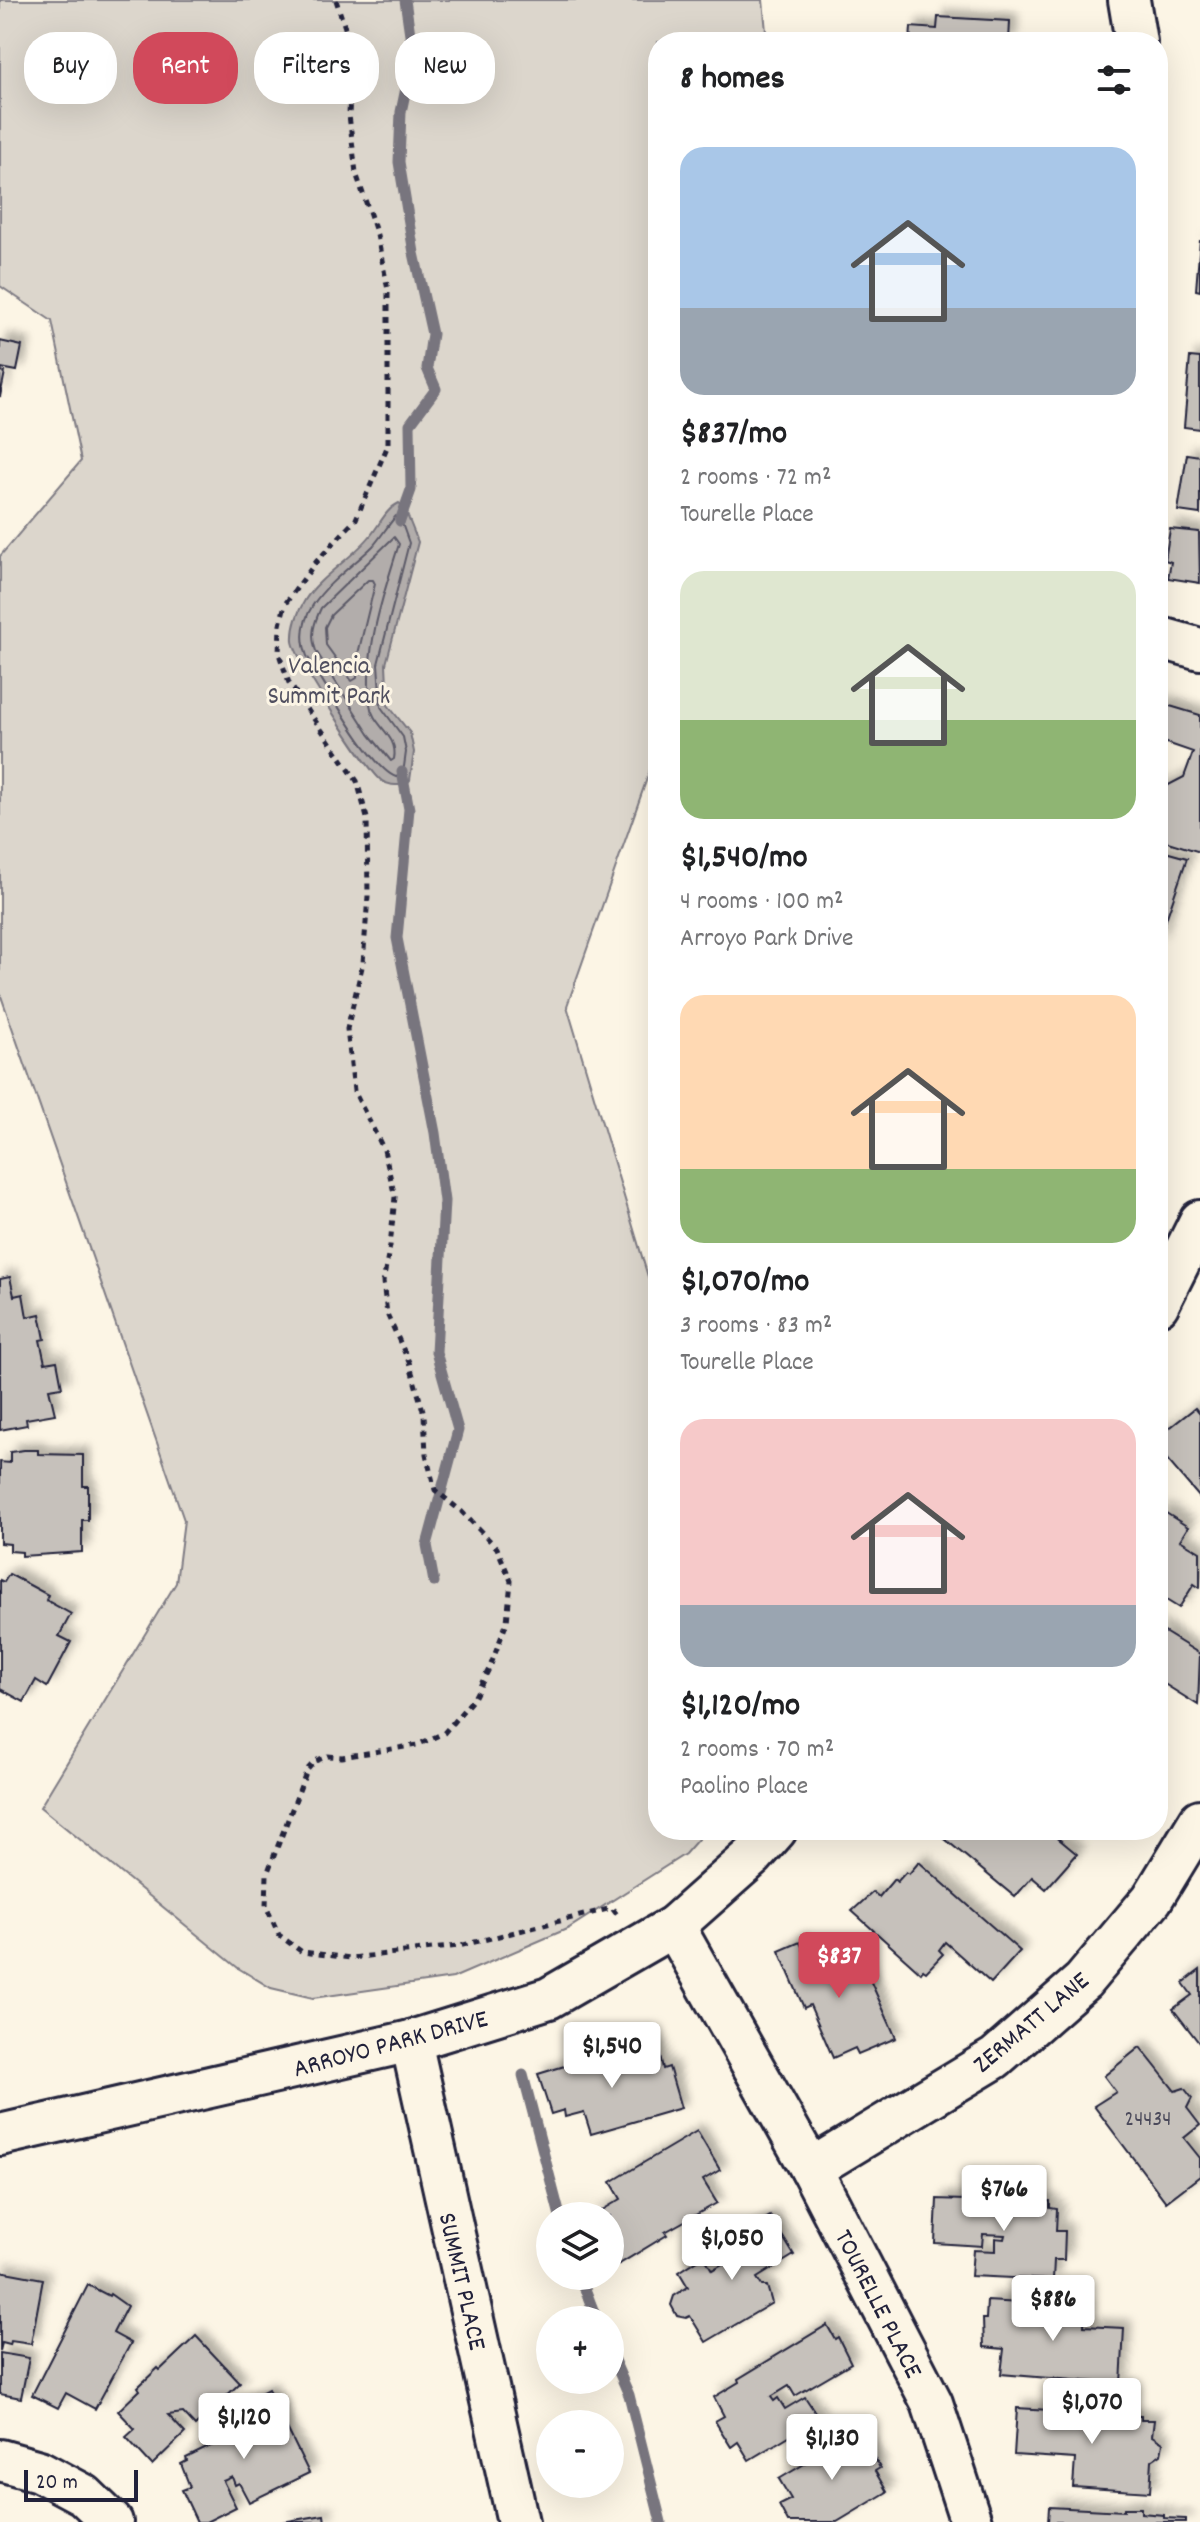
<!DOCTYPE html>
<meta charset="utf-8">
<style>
:root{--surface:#fff;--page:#f2f2f2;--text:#202124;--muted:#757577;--accent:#d1495b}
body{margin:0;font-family:Dekko,sans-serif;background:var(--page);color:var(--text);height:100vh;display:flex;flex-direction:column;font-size:30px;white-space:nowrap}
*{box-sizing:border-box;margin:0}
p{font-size:26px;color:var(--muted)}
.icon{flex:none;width:44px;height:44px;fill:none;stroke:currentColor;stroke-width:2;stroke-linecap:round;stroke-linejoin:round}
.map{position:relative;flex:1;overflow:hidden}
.panel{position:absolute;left:648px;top:32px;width:520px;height:1808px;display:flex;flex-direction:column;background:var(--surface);border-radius:32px;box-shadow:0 8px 32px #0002}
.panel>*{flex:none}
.banner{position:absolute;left:24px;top:32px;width:504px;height:72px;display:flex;gap:16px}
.tools{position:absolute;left:536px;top:2202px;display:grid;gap:16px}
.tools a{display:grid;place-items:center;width:88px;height:88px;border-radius:50%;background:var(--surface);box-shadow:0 8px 32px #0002;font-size:40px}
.scale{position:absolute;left:24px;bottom:20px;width:114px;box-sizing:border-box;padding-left:8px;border:4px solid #22223b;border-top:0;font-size:22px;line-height:28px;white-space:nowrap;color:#22223b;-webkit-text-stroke:6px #fcf5e5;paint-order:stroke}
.price{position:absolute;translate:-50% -68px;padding:0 18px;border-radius:8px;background:#fff;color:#222;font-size:26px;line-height:52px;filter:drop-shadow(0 2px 4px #0008)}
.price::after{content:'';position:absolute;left:50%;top:48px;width:24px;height:18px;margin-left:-12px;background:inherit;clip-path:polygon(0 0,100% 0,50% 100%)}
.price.on{background:var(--accent);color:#fff}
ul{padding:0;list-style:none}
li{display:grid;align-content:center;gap:16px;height:424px;padding:0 32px}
li span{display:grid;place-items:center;height:248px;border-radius:24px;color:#555}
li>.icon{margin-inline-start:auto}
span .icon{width:144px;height:144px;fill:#fffc;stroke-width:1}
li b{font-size:34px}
h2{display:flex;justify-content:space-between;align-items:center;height:96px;padding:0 32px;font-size:34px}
.chip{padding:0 28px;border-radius:32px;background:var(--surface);box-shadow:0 8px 32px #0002;font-size:28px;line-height:72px}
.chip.on{background:var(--accent);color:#fff}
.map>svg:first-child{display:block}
</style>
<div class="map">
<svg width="1200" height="2522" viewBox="0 0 1200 2522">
<defs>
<filter id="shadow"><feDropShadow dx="7" dy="-7" stdDeviation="4" flood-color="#0004"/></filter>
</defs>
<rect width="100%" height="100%" fill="#fcf5e5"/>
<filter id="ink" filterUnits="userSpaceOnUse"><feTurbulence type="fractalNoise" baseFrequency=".0125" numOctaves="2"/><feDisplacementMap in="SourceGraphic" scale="16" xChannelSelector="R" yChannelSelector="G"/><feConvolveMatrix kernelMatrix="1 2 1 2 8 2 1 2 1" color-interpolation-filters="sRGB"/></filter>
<g filter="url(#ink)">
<!-- green -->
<polygon fill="#dcd6cc" stroke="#7f7c84" stroke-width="2" points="0,0 763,0 767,42 658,42 658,747 567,1006 658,1310 658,1830 706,1830 685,1854 569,1928 453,1978 313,1998 271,1988 238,1968 40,1807 176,1583 184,1520 0,993 0,556 81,461 52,321 0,286"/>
<!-- water -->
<path fill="#b2adab" stroke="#78757e" stroke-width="2" d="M399 503 404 507 418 542 386 664 388 705 410 733 414 752 410 780 406 785C398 785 389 786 382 781 368 771 294 656 293 641 292 627 298 611 305 600 320 576 353 558 371 535 380 524 386 509 399 503Z"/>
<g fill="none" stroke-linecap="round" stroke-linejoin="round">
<!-- shore -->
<g stroke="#5c5a68" stroke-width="2">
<path d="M396 516 400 518 409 543 378 664 381 707 403 737 406 752 403 774 396 777C371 769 324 681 307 656 288 606 343 576 373 546 381 537 388 525 396 516Z"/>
<path d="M394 537 399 544C383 595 364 650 370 704 372 726 399 735 394 759L391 761 369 734 316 651C310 635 314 623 321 608Z"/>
<polygon points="368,580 373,580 375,584 357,658 357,678 352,681 326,645 325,627 331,615"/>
</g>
<!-- stream -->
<g stroke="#78757e" stroke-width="11">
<polyline points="400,521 411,490 410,424 436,389 427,368 432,334 414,253 399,162 401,112 413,55 405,0"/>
<polyline points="402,772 409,809 397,938 435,1133 444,1201 436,1352 458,1430 427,1545 434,1582"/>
<polyline points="523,2075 560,2216"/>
<polyline points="580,2276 597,2320"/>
<polyline points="610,2351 629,2395 661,2522"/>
</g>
</g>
<!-- building -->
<g fill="#c6c1bb" stroke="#22223b" stroke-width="2" filter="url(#shadow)">
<polygon points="938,17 1010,21 1009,42 910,42 911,27 937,29"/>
<polygon points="1200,240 1200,291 1196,290"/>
<polygon points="0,341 22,346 17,371 1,368 1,371 5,372 0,397"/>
<polygon points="1190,357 1200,358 1200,429 1184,427"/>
<polygon points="1187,454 1200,456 1200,514 1178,511"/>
<polygon points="1170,529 1199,532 1200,583 1168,578 1171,562 1165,560"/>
<polygon points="1160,703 1200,715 1200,852 1158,839 1158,786 1163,788 1184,777 1193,752 1158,740"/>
<polygon points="1158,850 1187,858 1158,943"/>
<polygon points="10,1277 14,1296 23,1294 27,1317 40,1314 45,1339 40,1340 45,1363 57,1361 62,1387 49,1389 55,1414 26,1419 27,1425 0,1430 0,1279"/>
<polygon points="1195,1408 1200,1414 1200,1498 1158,1449 1158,1437"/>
<polygon points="24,1450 38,1450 38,1454 83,1455 83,1486 88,1486 88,1520 82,1520 82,1552 22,1556 22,1552 10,1551 10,1544 0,1543 0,1462 10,1463 10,1452"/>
<polygon points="1163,1511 1188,1527 1180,1540 1200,1552 1200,1588 1194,1584 1179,1608 1158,1595 1158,1519"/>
<polygon points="9,1574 48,1595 46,1600 71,1614 59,1636 71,1642 47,1687 36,1680 24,1702 0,1689 0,1580 4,1582"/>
<polygon points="1158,1628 1200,1654 1198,1705 1158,1680"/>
<polygon points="934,1830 1048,1830 1077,1854 1046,1889 1032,1877 1015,1897"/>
<polygon points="919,1862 1020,1951 991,1983 945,1942 939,1950 943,1954 926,1972 923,1970 921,1973 852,1911 873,1892 879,1897 894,1879 897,1882 906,1872 909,1874"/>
<polygon points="800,1942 808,1960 831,1950 837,1962 858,1953 896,2038 858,2054 855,2048 833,2058 810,2005 804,2008 779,1951"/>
<polygon points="1200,1970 1200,2044 1173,2009 1192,1995 1183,1983"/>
<polygon points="658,2046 663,2069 669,2067 681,2108 591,2134 584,2112 565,2117 564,2110 551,2114 538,2074 598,2056 600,2063"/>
<polygon points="1140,2047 1175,2091 1184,2088 1192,2098 1187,2108 1200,2125 1184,2138 1200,2158 1200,2176 1166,2202 1094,2106 1116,2092 1104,2076"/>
<polygon points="697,2131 720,2170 703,2180 717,2203 665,2232 667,2235 616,2266 610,2256 610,2216 592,2216 621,2199 611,2182"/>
<polygon points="994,2182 1024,2183 1023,2203 1050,2201 1050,2208 1057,2209 1056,2231 1065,2231 1064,2260 1054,2260 1053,2280 971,2276 973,2250 995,2251 995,2238 1004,2239 1005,2235 983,2234 982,2246 935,2243 937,2199 993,2201"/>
<polygon points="770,2216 794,2255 757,2278 762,2286 767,2286 772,2303 706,2342 690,2316 686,2318 677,2316 671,2305 674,2296 688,2287 679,2272 704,2256 712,2270 739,2254 730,2240"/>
<polygon points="0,2271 43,2279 31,2344 11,2341 10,2345 2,2343 0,2351"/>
<polygon points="88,2285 109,2296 110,2294 127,2306 113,2333 131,2343 95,2409 66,2393 58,2408 32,2395"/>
<polygon points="987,2301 1085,2307 1084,2326 1124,2328 1121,2384 1001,2374 1004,2349 984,2347 983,2319 986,2319"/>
<polygon points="827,2325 835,2339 838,2337 851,2363 795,2396 789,2386 771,2397 774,2401 778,2398 785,2409 805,2397 819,2418 749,2460 738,2442 731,2447 715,2421 724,2416 714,2397 739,2382 738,2379"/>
<polygon points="196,2336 240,2383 195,2426 183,2413 168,2415 185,2433 152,2465 126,2437 135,2429 118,2411 140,2390 138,2387 158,2368 160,2370"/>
<polygon points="0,2353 29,2358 21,2398 0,2394"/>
<polygon points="268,2389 309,2473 249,2502 239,2483 235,2485 232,2477 223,2481 236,2507 206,2522 197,2522 182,2490 190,2487 181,2464 187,2461 186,2458 219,2442 220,2445 247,2432 235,2406"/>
<polygon points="1017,2408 1082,2412 1082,2415 1141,2416 1141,2420 1154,2420 1152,2436 1163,2443 1161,2454 1152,2460 1150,2492 1073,2487 1075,2459 1014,2455"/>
<polygon points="859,2431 880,2468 875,2471 887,2492 837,2522 788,2522 779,2505 791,2499 779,2479 806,2463 799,2451 813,2443 825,2451"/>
<polygon points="1049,2507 1124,2511 1124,2508 1141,2508 1141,2513 1164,2515 1164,2518 1186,2519 1186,2522 1048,2522"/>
<polygon points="324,2515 325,2522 282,2522"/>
</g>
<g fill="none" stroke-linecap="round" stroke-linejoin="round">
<defs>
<g id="minor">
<polyline points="1129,0 1136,42"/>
<polyline points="1158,637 1200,649"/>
<polyline points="1158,1305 1200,1221"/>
<polyline points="674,1926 811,2169 932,2403 971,2522"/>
<polyline points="411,2041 518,2522"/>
<polyline points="0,2135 411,2041 549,1998 674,1926 753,1856 776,1830"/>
<polyline points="811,2169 995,2058 1083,1981 1152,1899 1200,1820"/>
<polyline points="0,2460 39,2471 84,2495 112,2522"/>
</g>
</defs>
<!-- minor casing -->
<use href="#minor" stroke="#22223b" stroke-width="46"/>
<!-- path -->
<polyline stroke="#22223b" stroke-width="5" stroke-dasharray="6 6" stroke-linecap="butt" points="336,0 347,34 351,72 349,115 356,173 377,235 388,290 388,445 356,519 316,562 285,604 280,625 279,654 289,683 357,781 367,818 368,896 363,963 347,1029 354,1091 384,1150 395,1197 390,1246 383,1282 387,1314 409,1362 424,1414 426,1454 435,1490 461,1511 497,1548 511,1581 507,1622 490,1667 474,1698 444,1733 417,1745 342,1757 328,1756 315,1761 307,1770 267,1874 266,1906 279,1935 302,1952 351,1958 459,1946 612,1908 618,1916"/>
<!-- minor -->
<use href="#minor" stroke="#fcf5e5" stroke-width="40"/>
</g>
</g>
<g text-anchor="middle" stroke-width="6" stroke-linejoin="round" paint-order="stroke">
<!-- number labels -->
<g font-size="22" fill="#4b4a5b">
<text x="1148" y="2125">24434</text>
</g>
<!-- park labels -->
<g font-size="26" fill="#504f5f" stroke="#fcf5e5">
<text x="329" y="673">Valencia<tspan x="329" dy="30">Summit Park</tspan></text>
</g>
<!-- street labels -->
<g font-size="26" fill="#22223b" stroke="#fcf5e5">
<text transform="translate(1030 2021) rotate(-40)" y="9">ZERMATT LANE</text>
<text transform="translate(390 2042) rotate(-15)" y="9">ARROYO PARK DRIVE</text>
<text transform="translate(464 2281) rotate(77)" y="9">SUMMIT PLACE</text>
<text transform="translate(880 2303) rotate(63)" y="9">TOURELLE PLACE</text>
</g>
</g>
</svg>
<div class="tools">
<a><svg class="icon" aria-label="layers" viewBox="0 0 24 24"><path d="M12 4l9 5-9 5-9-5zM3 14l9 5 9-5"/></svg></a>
<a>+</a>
<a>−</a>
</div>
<div class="scale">20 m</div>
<b class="price on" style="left:839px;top:2000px">$837</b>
<b class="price" style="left:612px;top:2090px">$1,540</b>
<b class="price" style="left:1004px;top:2233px">$766</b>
<b class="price" style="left:732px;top:2282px">$1,050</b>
<b class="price" style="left:1053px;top:2343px">$886</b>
<b class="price" style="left:1092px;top:2446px">$1,070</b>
<b class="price" style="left:244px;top:2461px">$1,120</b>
<b class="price" style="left:832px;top:2482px">$1,130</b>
<div class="banner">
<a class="chip">Buy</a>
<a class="chip on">Rent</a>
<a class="chip">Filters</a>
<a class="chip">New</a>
</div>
<section class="panel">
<h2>8 homes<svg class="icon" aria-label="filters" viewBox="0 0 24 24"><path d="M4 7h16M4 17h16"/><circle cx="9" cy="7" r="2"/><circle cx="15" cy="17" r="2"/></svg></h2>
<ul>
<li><span style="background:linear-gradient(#a9c7e8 65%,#9aa5b1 0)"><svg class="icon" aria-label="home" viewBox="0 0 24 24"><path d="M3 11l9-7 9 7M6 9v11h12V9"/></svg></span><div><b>$837/mo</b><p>2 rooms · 72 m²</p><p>Tourelle Place</p></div></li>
<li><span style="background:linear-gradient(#dfe7d0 60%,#8fb573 0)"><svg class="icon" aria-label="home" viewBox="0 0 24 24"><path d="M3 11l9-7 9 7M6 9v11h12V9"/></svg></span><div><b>$1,540/mo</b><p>4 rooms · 100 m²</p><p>Arroyo Park Drive</p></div></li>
<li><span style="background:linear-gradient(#ffd9b3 70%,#8fb573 0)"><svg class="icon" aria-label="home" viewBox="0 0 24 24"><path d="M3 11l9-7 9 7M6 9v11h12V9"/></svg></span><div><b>$1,070/mo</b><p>3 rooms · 83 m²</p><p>Tourelle Place</p></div></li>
<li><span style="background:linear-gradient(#f6c9c9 75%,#9aa5b1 0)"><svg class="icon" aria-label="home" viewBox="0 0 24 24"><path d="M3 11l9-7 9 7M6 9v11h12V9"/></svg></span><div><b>$1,120/mo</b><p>2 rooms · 70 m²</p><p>Paolino Place</p></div></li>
</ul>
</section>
</div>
